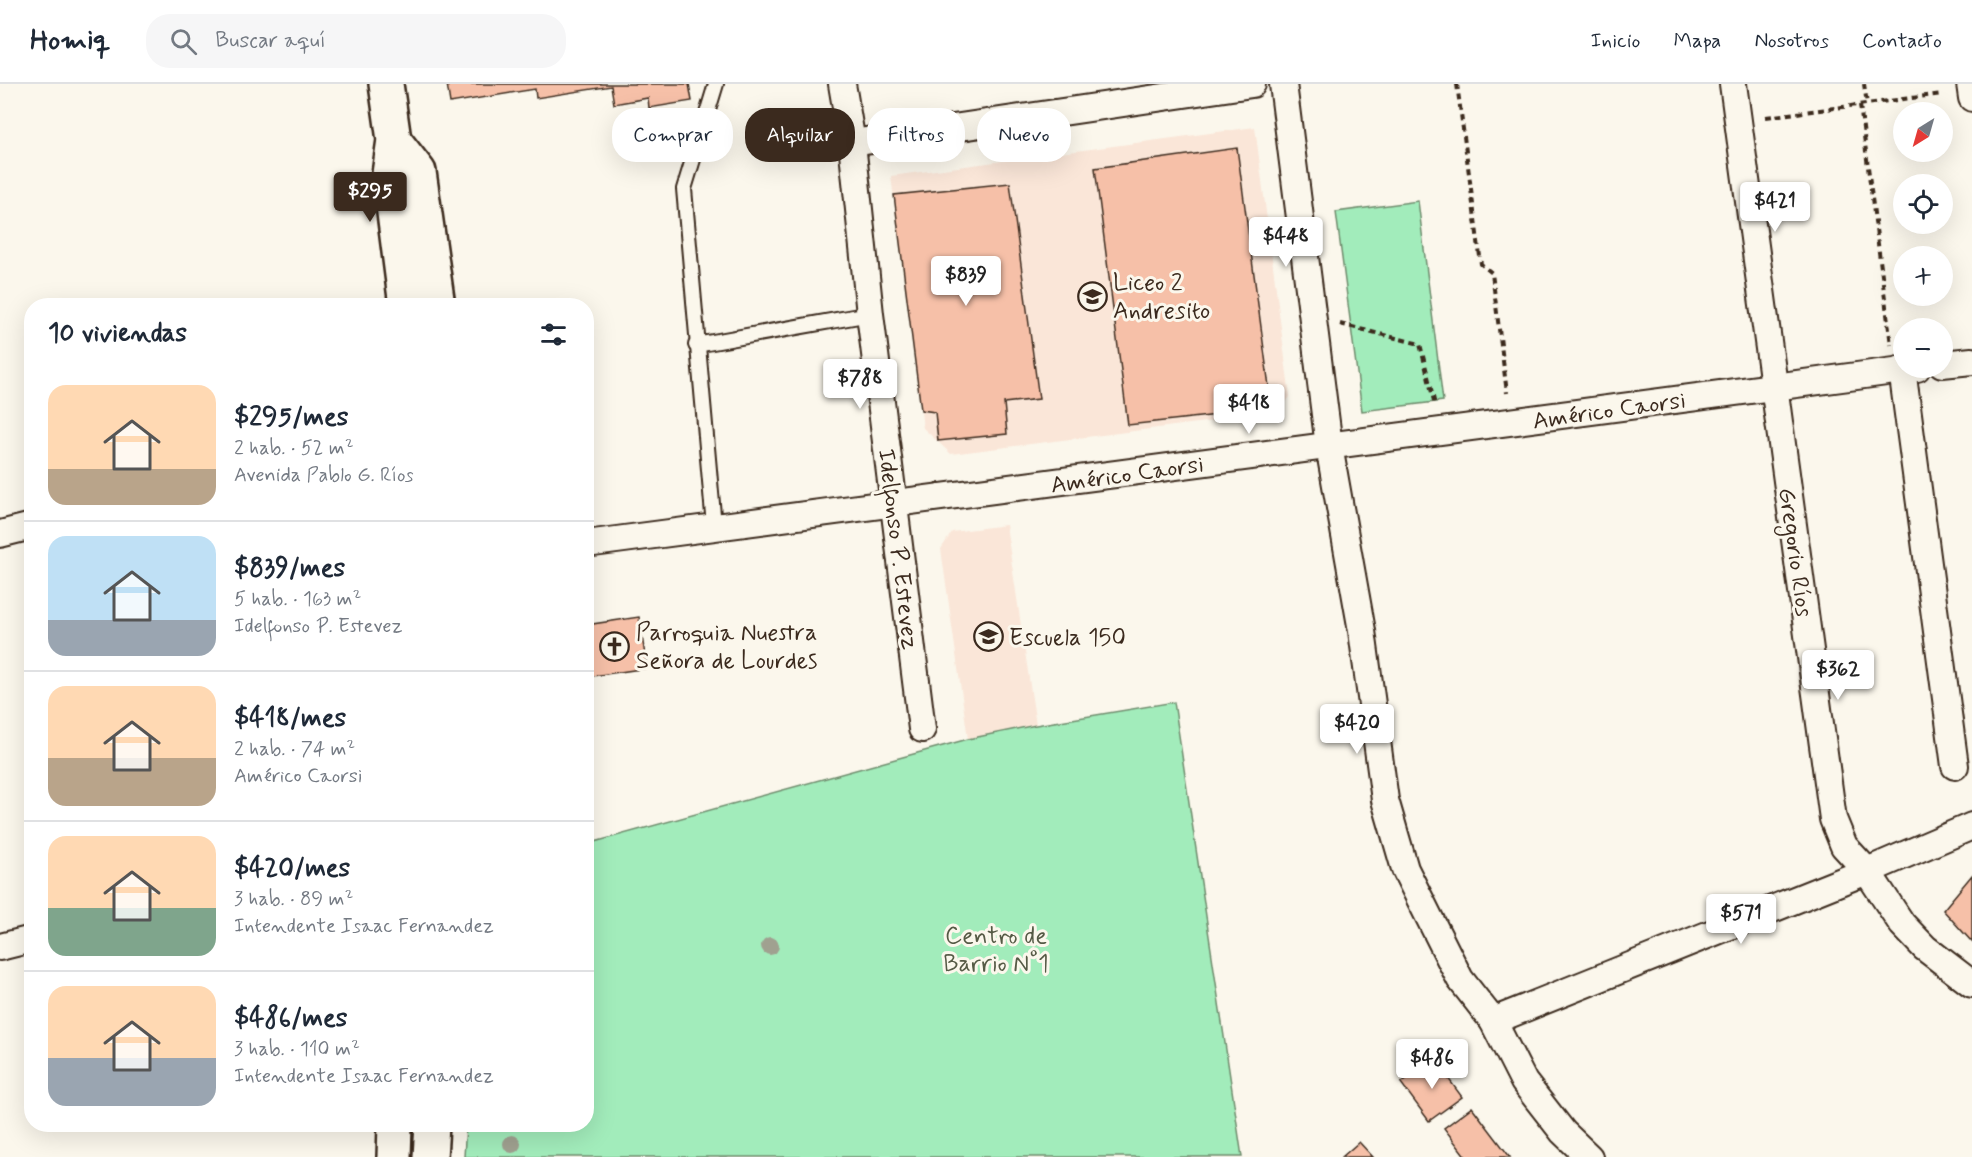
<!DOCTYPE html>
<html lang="es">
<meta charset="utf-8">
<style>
:root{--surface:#fff;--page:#f6f6f7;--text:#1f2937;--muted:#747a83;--line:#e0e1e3;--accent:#3b2a1e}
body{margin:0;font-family:Mynerve,sans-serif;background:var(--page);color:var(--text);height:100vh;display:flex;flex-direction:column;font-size:22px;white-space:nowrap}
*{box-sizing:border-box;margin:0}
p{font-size:20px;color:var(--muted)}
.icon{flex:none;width:33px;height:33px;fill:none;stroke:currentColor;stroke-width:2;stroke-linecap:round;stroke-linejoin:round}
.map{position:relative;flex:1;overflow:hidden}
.drawer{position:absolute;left:24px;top:214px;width:570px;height:834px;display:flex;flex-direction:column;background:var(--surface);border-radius:24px;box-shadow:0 6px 24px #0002}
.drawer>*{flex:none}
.banner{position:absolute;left:612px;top:24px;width:570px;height:54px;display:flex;gap:12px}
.needle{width:39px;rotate:217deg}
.buttons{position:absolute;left:1893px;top:18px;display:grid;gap:12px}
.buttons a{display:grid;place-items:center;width:60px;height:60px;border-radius:50%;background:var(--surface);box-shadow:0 6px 24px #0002;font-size:30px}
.price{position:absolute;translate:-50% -51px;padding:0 14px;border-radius:6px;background:#fff;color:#222;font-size:20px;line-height:39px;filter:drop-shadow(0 2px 3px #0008)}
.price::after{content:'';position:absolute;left:50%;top:36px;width:18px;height:14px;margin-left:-9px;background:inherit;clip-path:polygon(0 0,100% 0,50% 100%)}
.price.current{background:var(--accent);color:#fff}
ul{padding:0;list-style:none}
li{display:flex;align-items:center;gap:18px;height:150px;padding:0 24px}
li+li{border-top:2px solid var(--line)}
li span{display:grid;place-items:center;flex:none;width:168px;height:120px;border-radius:18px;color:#555}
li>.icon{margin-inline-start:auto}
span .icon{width:72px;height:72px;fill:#fffc;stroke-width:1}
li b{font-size:26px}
h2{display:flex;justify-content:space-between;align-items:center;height:72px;padding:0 24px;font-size:26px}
.pill{padding:0 21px;border-radius:24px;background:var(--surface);box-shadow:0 6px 24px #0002;font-size:21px;line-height:54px}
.pill.current{background:var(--accent);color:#fff}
header{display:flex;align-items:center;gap:36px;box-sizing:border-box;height:84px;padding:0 30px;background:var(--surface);border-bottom:2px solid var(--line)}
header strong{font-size:28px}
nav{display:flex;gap:33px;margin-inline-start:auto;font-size:21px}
.search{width:420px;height:54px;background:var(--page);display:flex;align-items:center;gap:15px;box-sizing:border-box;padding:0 21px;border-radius:24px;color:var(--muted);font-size:22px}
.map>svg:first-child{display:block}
</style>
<header>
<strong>Homiq</strong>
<div class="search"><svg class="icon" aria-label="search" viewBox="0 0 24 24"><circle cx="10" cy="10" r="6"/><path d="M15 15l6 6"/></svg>Buscar aquí</div>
<nav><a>Inicio</a><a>Mapa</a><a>Nosotros</a><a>Contacto</a></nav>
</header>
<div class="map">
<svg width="1972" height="1073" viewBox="0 0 1972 1073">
<rect width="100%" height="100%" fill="#fbf7ec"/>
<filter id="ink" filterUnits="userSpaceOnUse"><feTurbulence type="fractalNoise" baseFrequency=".0167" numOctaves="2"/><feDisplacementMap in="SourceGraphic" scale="12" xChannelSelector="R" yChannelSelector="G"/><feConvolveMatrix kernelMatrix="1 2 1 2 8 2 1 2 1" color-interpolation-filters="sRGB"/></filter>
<g filter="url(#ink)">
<!-- built -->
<g fill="#fae6d8">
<polygon points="1255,43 1290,313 1277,329 951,370 923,344 891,92"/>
<polygon points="1006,441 1036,641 968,655 941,465 952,448"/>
</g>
<!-- green -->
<g fill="#a2ecbb" stroke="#6e8b6c" stroke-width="1.5">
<polygon points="1418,117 1443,317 1362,327 1336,128"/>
<polygon points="1174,618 1242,1073 464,1073 466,1041 586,1041 587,760 968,655 1036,641"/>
</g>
<!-- building -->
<g fill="#f6c0a8" stroke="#3b2a1e" stroke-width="1.5">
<polygon points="447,0 689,0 692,17 649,24 648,14 614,20 611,2 536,14 535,5 450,19"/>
<polygon points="1237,64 1272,325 1128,341 1095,84"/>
<polygon points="1010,99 1039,315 1004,319 1007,350 938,357 935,328 921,326 894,111"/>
<polygon points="639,533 647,584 586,593 586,541"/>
<polygon points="1972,791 1972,858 1943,826"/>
<polygon points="1434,975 1462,1013 1429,1037 1401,999"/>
<polygon points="1472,1023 1510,1073 1466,1073 1444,1044"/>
<polygon points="1359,1058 1373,1073 1342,1073"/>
</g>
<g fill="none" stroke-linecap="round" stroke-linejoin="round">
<defs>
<g id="service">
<polyline points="696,261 870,230"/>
<polyline points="714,442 684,105 716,0"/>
</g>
<g id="minor">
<polyline points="842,0 852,59 870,230 922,645"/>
<polyline points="1283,0 1329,362 1362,547 1385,716 1405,785 1460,895 1493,937 1524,998 1563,1048 1589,1073"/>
<polyline points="1733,0 1833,735 1844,762 1867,787 1902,840 1925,864 1972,900"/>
<polyline points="1970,0 1972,14"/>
<polyline points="852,59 1252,0"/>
<polyline points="1942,280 1972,277"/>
<polyline points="1902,285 1955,682"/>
<polyline points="0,450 32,442"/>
<polyline points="586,460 1917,284"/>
<polyline points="0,863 32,855"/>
<polyline points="1493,937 1867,787 1972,742"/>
</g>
<g id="tertiary">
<polyline points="386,0 394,56 389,90 406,222"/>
<polyline points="394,56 419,88 438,222"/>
<polyline points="394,1073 395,1041"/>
<polyline points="430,1073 432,1041"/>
</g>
</defs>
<!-- service casing -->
<use href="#service" stroke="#3b2a1e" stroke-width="18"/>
<!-- minor casing -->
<use href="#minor" stroke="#3b2a1e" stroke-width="30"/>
<!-- tertiary casing -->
<use href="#tertiary" stroke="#3b2a1e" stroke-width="38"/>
<!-- path -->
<g stroke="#3b2a1e" stroke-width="4" stroke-dasharray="6 4.5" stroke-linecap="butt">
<polyline points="1457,0 1481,180 1492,189 1507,309"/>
<polyline points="1864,0 1867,20"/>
<polyline points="1860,21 1891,261"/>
<polyline points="1766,33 1942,10"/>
<polyline points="1340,240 1420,260 1435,321"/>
</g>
<!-- service -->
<use href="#service" stroke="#fbf7ec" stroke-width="14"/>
<!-- minor -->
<use href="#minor" stroke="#fbf7ec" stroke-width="26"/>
<!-- tertiary -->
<use href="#tertiary" stroke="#fbf7ec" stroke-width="33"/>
</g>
<!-- trees -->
<g fill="#a0a190">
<circle cx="770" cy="862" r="9"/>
<circle cx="512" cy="1060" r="9"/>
</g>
</g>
<!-- icons -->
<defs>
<symbol id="school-ring" viewBox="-11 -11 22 22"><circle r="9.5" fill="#fbf7ec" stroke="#3b2a1e" stroke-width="1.5"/><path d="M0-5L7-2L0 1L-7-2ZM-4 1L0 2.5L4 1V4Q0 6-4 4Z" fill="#3b2a1e"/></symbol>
<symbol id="church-ring" viewBox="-11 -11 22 22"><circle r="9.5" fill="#fbf7ec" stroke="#3b2a1e" stroke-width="1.5"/><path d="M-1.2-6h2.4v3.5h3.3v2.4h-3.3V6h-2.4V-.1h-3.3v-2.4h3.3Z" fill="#3b2a1e"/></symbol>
</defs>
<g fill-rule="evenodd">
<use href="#school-ring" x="1076" y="196" width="33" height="33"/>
<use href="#school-ring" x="972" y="536" width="33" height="33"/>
<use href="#church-ring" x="598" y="546" width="33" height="33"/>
</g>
<g text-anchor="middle" stroke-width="6" stroke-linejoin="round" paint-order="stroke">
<!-- poi labels -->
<g font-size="24" fill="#3b2a1e" stroke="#fbf7ec" text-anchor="start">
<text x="1113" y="206">Liceo 2<tspan x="1113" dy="28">Andresito</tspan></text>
<text x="636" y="556">Parroquia Nuestra<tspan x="636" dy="28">Señora de Lourdes</tspan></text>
<text x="1009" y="561">Escuela 150</text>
</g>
<!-- street labels -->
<g font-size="24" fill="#3b2a1e" stroke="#fbf7ec">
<text transform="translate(1609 326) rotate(-8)" y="8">Américo Caorsi</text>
<text transform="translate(1127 390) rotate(-8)" y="8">Américo Caorsi</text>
<text transform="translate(899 465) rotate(83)" y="8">Idelfonso P. Estevez</text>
<text transform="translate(1796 468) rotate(82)" y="8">Gregorio Ríos</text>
</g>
<!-- park labels -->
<g font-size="24" fill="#555a45" stroke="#fbf7ec">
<text x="996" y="859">Centro de<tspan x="996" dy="28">Barrio N°1</tspan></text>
</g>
</g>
</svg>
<div class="buttons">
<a><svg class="needle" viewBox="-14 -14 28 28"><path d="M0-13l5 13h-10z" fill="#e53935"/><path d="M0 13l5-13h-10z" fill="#747a83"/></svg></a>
<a><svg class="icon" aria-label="locate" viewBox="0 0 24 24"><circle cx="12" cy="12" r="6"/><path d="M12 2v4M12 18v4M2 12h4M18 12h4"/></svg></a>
<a>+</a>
<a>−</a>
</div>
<b class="price current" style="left:370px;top:139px">$295</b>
<b class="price" style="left:1775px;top:149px">$421</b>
<b class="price" style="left:1286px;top:184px">$448</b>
<b class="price" style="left:966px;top:223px">$839</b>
<b class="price" style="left:860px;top:326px">$788</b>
<b class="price" style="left:1249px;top:351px">$418</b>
<b class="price" style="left:1838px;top:617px">$362</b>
<b class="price" style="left:1357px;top:671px">$420</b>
<b class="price" style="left:1741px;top:861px">$571</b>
<b class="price" style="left:1432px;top:1006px">$486</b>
<div class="banner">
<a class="pill">Comprar</a>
<a class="pill current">Alquilar</a>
<a class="pill">Filtros</a>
<a class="pill">Nuevo</a>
</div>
<section class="drawer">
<h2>10 viviendas<svg class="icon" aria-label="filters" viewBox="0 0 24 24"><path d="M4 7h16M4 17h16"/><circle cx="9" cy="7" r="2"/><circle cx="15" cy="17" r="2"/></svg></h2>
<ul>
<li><span style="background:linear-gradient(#ffd9b3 70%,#b9a48a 0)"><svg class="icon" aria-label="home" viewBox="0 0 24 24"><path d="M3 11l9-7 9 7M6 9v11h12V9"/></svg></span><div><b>$295/mes</b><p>2 hab. · 52 m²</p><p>Avenida Pablo G. Ríos</p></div></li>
<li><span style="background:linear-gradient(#bfe0f5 70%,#9aa5b1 0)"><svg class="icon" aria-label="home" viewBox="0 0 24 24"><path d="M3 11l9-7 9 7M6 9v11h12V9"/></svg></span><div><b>$839/mes</b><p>5 hab. · 163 m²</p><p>Idelfonso P. Estevez</p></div></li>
<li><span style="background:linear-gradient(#ffd9b3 60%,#b9a48a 0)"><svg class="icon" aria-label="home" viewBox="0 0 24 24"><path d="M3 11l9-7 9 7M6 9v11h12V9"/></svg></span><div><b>$418/mes</b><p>2 hab. · 74 m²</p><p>Américo Caorsi</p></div></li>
<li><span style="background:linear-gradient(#ffd9b3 60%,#7fa58c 0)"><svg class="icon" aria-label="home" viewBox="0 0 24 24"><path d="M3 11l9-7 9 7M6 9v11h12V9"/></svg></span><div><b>$420/mes</b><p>3 hab. · 89 m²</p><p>Intendente Isaac Fernandez</p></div></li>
<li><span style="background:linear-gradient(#ffd9b3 60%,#9aa5b1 0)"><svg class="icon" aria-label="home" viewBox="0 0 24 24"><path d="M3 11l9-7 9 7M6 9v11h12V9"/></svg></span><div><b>$486/mes</b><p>3 hab. · 110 m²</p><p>Intendente Isaac Fernandez</p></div></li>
</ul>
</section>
</div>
